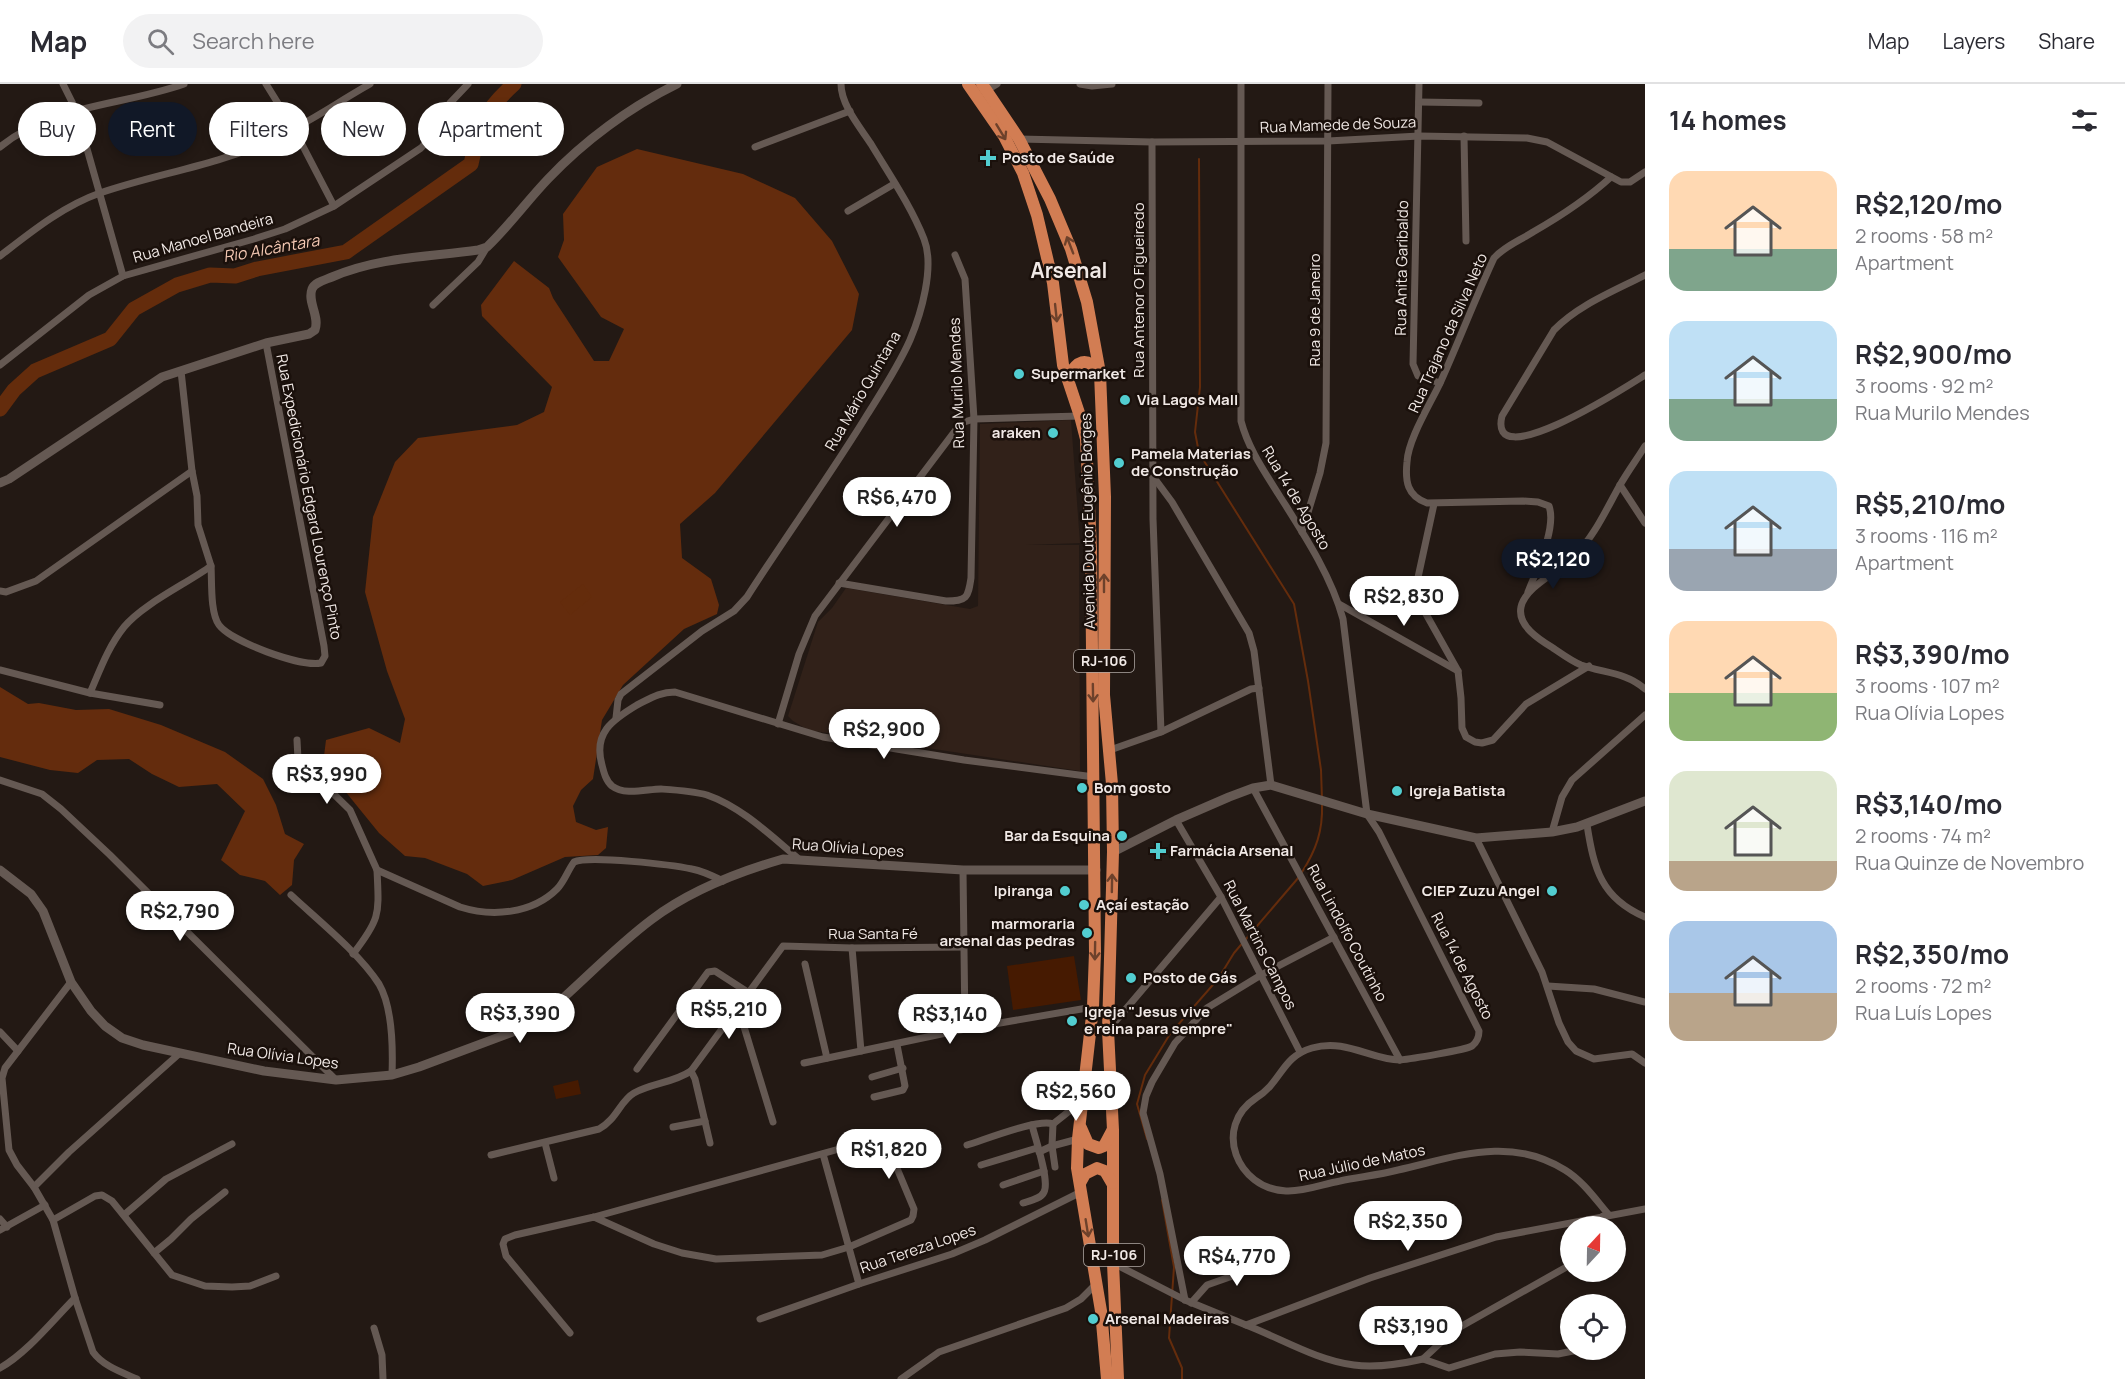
<!DOCTYPE html>
<meta charset="utf-8">
<style>
:root{--surface:#fff;--page:#f2f2f3;--text:#2b2b33;--muted:#7c7c81;--line:#e1e1e2;--accent:#111827}
body{margin:0;font-family:Manrope,sans-serif;background:var(--page);color:var(--text);height:100vh;display:flex;flex-direction:column;font-size:22px;white-space:nowrap}
*{box-sizing:border-box;margin:0}
p{font-size:20px;color:var(--muted)}
.icon{flex:none;width:33px;height:33px;fill:none;stroke:currentColor;stroke-width:2;stroke-linecap:round;stroke-linejoin:round}
.map{position:relative;flex:1;overflow:hidden}
.details{display:flex;flex-direction:column;background:var(--surface);width:480px}
.details>*{flex:none}
.hud{position:absolute;left:18px;top:18px;width:570px;height:54px;display:flex;gap:12px}
.needle{width:39px;rotate:22deg}
.buttons{position:absolute;left:1560px;top:1132px;display:grid;gap:12px}
.buttons a{display:grid;place-items:center;width:66px;height:66px;border-radius:50%;background:var(--surface);box-shadow:0 3px 9px #0003;font-size:30px}
.price{position:absolute;translate:-50% -51px;padding:0 14px;border-radius:21px;background:#fff;color:#222;font-size:20px;line-height:39px;filter:drop-shadow(0 2px 3px #0008)}
.price::after{content:'';position:absolute;left:50%;top:36px;width:18px;height:14px;margin-left:-9px;background:inherit;clip-path:polygon(0 0,100% 0,50% 100%)}
.price.current{background:var(--accent);color:#fff}
ul{padding:0;list-style:none}
li{display:flex;align-items:center;gap:18px;height:150px;padding:0 24px}
li span{display:grid;place-items:center;flex:none;width:168px;height:120px;border-radius:18px;color:#555}
li>.icon{margin-inline-start:auto}
span .icon{width:72px;height:72px;fill:#fffc;stroke-width:1}
li b{font-size:26px}
h2{display:flex;justify-content:space-between;align-items:center;height:72px;padding:0 24px;font-size:26px}
.pill{padding:0 21px;border-radius:27px;background:var(--surface);box-shadow:0 3px 9px #0003;font-size:21px;line-height:54px}
.pill.current{background:var(--accent);color:#fff}
header{display:flex;align-items:center;gap:36px;box-sizing:border-box;height:84px;padding:0 30px;background:var(--surface);border-bottom:2px solid var(--line)}
header strong{font-size:28px}
nav{display:flex;gap:33px;margin-inline-start:auto;font-size:21px}
.search{width:420px;height:54px;background:var(--page);display:flex;align-items:center;gap:15px;box-sizing:border-box;padding:0 21px;border-radius:33px;color:var(--muted);font-size:22px}
main{display:flex;flex:1;min-height:0}
.map>svg:first-child{display:block}
</style>
<header>
<strong>Map</strong>
<div class="search"><svg class="icon" aria-label="search" viewBox="0 0 24 24"><circle cx="10" cy="10" r="6"/><path d="M15 15l6 6"/></svg>Search here</div>
<nav><a>Map</a><a>Layers</a><a>Share</a></nav>
</header>
<main>
<div class="map">
<svg width="1645" height="1295" viewBox="0 0 1645 1295">
<rect width="100%" height="100%" fill="#231914"/>
<!-- built -->
<polygon fill="#312119" points="1071,336 1080,459 1026,461 1079,461 1080,687 808,646 793,637 788,632 818,538 832,524 846,504 970,525 978,522 980,340"/>
<!-- green -->
<g fill="#461a01">
<polygon points="1074,872 1081,916 1013,926 1007,882"/>
<polygon points="578,996 581,1010 556,1015 553,1002"/>
</g>
<!-- forest -->
<g fill="#642c0d">
<polygon points="637,65 743,90 795,114 832,157 859,210 852,246 715,409 680,440 682,474 711,495 719,521 717,530 684,545 623,601 602,636 593,695 581,706 573,722 576,738 596,746 608,743 606,764 598,771 565,773 512,796 483,802 467,790 425,774 405,772 379,749 323,680 326,656 369,644 400,659 405,635 387,587 365,508 373,433 395,378 418,354 517,341 544,328 552,303 482,232 481,221 514,177 549,204 553,214 594,277 609,277 624,245 601,233 558,173 564,156 563,130 597,83"/>
<polygon points="0,603 28,620 39,619 76,626 109,625 161,641 225,668 263,695 276,721 285,750 304,760 294,776 292,801 280,811 265,797 240,791 221,776 245,727 217,700 179,703 152,690 129,675 97,676 78,689 50,686 0,673"/>
</g>
<!-- water -->
<polygon fill="#642c0c" points="583,500 592,513 570,531 560,518"/>
<g fill="none" stroke-linecap="round" stroke-linejoin="round">
<!-- stream -->
<g stroke="#642c0c" stroke-width="2">
<polyline points="1199,75 1200,303 1195,348 1199,369 1294,520 1308,597 1321,686 1322,715"/>
<path d="M1302 788C1316 766 1323 747 1322 720"/>
<polyline points="1147,1055 1137,1020 1145,991 1170,950 1218,895 1234,869 1299,793"/>
<polyline points="1162,1116 1174,1183 1169,1254 1182,1284 1182,1295"/>
</g>
<!-- river -->
<path stroke="#642c0c" stroke-width="15" d="M0 325 14 306 35 287 110 255 134 225 177 201 210 191 235 192 257 185 346 168 471 80C480 40 483 28 514 0"/>
<!-- street -->
<g stroke="#655953" stroke-width="7">
<polyline points="63,0 76,26 123,192"/>
<polyline points="266,0 294,45 334,122"/>
<polyline points="1080,0 1092,2 1112,0"/>
<path d="M1241 0V337C1248 364 1264 387 1279 411 1303 449 1331 491 1343 535L1367 730 1379 748 1479 947C1479 953 1477 958 1472 962 1466 966 1410 975 1400 976 1371 976 1346 954 1312 964 1281 973 1282 998 1256 1014 1212 1043 1237 1105 1286 1107 1304 1108 1323 1100 1340 1097 1359 1093 1379 1091 1398 1086 1456 1073 1509 1051 1565 1086 1583 1097 1596 1116 1609 1131"/>
<polyline points="1419,0 1413,280 1418,292 1440,299"/>
<polyline points="987,6 997,0"/>
<polyline points="1419,18 1479,19"/>
<polyline points="1464,52 1466,157"/>
<polyline points="1019,55 1152,58 1328,57 1419,52 1527,54 1547,58 1621,98 1630,98 1645,88"/>
<polyline points="1152,58 1153,435 1161,648"/>
<path d="M0 63C53 20 122 22 184 0"/>
<polyline points="755,63 850,27"/>
<polyline points="848,127 894,100"/>
<path d="M0 172C31 148 63 122 100 109 155 90 213 82 267 58 303 43 336 19 370 0"/>
<path d="M1645 191C1614 207 1578 221 1554 246L1502 332C1487 394 1632 299 1645 291"/>
<polyline points="433,221 478,178 487,163"/>
<polyline points="0,281 89,211 123,192 254,155 285,145 334,122 421,64 431,53 450,19 468,0"/>
<path d="M1645 362C1637 375 1628 387 1620 401 1606 426 1594 453 1573 474 1558 488 1525 503 1521 523 1517 542 1540 556 1553 564 1562 570 1571 577 1581 581 1603 589 1626 588 1645 605"/>
<polyline points="1152,391 1172,418 1249,549 1254,567 1271,701"/>
<polyline points="1620,401 1645,439"/>
<polyline points="1434,420 1417,498 1421,519 1426,530 1458,587 1461,614 1462,644 1466,653 1475,658 1482,659 1493,656 1526,620 1589,582"/>
<polyline points="1302,448 1320,389 1326,359 1328,0"/>
<path d="M211 482C212 497 210 529 219 541 232 558 300 583 321 579L325 572 324 562 266 259"/>
<path d="M839 499 946 517C967 517 968 514 971 494L974 335 965 195 955 171"/>
<polyline points="0,507 6,508 36,497 192,387"/>
<path d="M1528 508C1536 487 1557 444 1549 422L1538 418 1523 417 1427 419C1407 412 1405 397 1407 378 1408 355 1431 319 1441 297 1459 257 1475 215 1494 174 1505 162 1519 157 1533 148 1561 132 1587 115 1611 93"/>
<polyline points="1339,520 1458,587"/>
<polyline points="0,586 90,609 160,621"/>
<path d="M90 609C100 586 108 563 124 543 143 520 186 500 211 482L198 441 197 412 192 387 181 287"/>
<path d="M616 634 618 616 621 610 702 547 734 527 747 513C786 452 829 393 867 331 882 307 898 283 910 256 921 230 935 183 924 155 911 122 889 90 871 60 860 43 841 21 841 0"/>
<polyline points="778,640 799,570 815,532 961,339 974,335 1080,332"/>
<path d="M297 656 298 675 350 726 377 786 460 823C492 833 532 830 557 805 564 798 568 786 574 778 589 771 673 781 692 785 703 787 713 792 723 797"/>
<polyline points="1110,666 1161,648 1251,605 1259,604"/>
<polyline points="0,696 42,710 61,725 110,771 336,996"/>
<polyline points="1253,704 1400,976"/>
<polyline points="1176,736 1221,813 1300,968"/>
<path d="M1587 741C1594 785 1601 814 1645 833"/>
<polyline points="1552,748 1562,713 1572,696 1645,631"/>
<polyline points="1476,754 1542,888 1559,939 1568,958 1576,967 1594,975 1632,970 1645,979"/>
<path d="M800 776C772 753 742 723 707 711 693 707 676 706 661 705 647 705 625 712 612 702 606 697 604 689 602 681 593 649 612 636 637 621 651 614 660 608 675 608L823 653 964 676 1094 693"/>
<polyline points="963,786 965,945"/>
<path d="M291 811C319 837 359 869 379 900 393 924 393 964 392 991"/>
<polyline points="852,864 861,967"/>
<path d="M353 870C381 834 379 830 377 786"/>
<polyline points="805,880 827,974"/>
<polyline points="1548,902 1594,905 1645,918"/>
<polyline points="738,923 773,1038"/>
<polyline points="1108,946 1221,813"/>
<polyline points="0,948 18,967"/>
<polyline points="804,979 965,945 1093,923"/>
<polyline points="637,985 708,888 715,887 749,909"/>
<polyline points="691,987 695,995 710,1059"/>
<polyline points="872,993 903,984"/>
<polyline points="874,1013 903,1006 905,1002 897,961"/>
<polyline points="1053,1040 1082,1017"/>
<polyline points="673,1043 705,1037"/>
<polyline points="545,1059 554,1094"/>
<path d="M967 1061C984 1056 1039 1034 1053 1040L1052 1062 1055 1083"/>
<polyline points="1039,1068 1052,1062 1078,1055"/>
<polyline points="823,1070 859,1200"/>
<path d="M491 1071 599 1045C617 1035 620 1017 634 1009 652 999 673 999 691 987L783 862 852 864 964 863"/>
<polyline points="981,1081 1037,1064"/>
<polyline points="1003,1101 1044,1087"/>
<polyline points="34,1103 17,1081 9,1066 2,994 5,984 71,898"/>
<path d="M1023 1119C1029 1117 1041 1115 1044 1108 1050 1097 1035 1054 1032 1041"/>
<polyline points="124,1131 166,1095 232,1060"/>
<polyline points="0,1135 7,1143"/>
<polyline points="53,1136 95,1112 102,1111 112,1117 172,1191 205,1202 232,1203 250,1202 276,1192"/>
<polyline points="1600,1143 1603,1132"/>
<polyline points="0,1146 45,1121"/>
<polyline points="154,1169 171,1155 191,1135 225,1108"/>
<polyline points="1113,1179 1185,1216 1246,1241 1370,1194 1496,1153 1645,1125"/>
<polyline points="1570,1181 1453,1247 1423,1275 1449,1284 1495,1270 1520,1268 1558,1270 1578,1266"/>
<polyline points="1185,1216 1160,1090 1143,1029 1146,1012 1152,998 1175,959 1207,924 1261,891 1334,853"/>
<polyline points="1191,1219 1207,1201 1275,1177"/>
<polyline points="760,1235 859,1200 952,1170 985,1156 1081,1108"/>
<path d="M1246 1241C1280 1254 1318 1277 1354 1281 1376 1284 1401 1280 1423 1275"/>
<polyline points="374,1244 382,1271 383,1295"/>
<polyline points="570,1249 506,1172 503,1160 505,1155 515,1151 594,1133 879,1054 886,1058 914,1125 913,1132 911,1136 849,1163 822,1171 716,1175 682,1169 654,1160 594,1133"/>
<path d="M0 1284C27 1269 53 1236 75 1214"/>
<path d="M137 1295C121 1288 103 1282 93 1268L75 1214 53 1136 34 1103 69 1068 180 969"/>
<polyline points="901,1295 939,1268 1066,1224 1081,1215 1096,1200"/>
</g>
<!-- secondary -->
<g stroke="#655953" stroke-width="9">
<path d="M0 399 9 395 162 293 266 259 309 250 315 246C320 232 307 218 312 205 315 198 325 196 332 193 378 173 428 173 478 166L487 163C509 142 527 117 548 95 584 57 630 23 677 0"/>
<polyline points="1113,768 1176,736 1229,713 1253,704 1271,701 1367,730 1476,754 1552,748 1577,743 1645,717"/>
<path d="M0 786 31 810 43 827 71 898 91 927 105 942 122 954 143 961 264 987 336 996 392 991 419 983 518 946 538 936C577 904 611 866 651 836 689 807 738 788 783 775L963 786H1096"/>
</g>
<!-- highway -->
<g stroke="#d27d53" stroke-width="12">
<polyline points="968,0 1004,52 1023,89 1037,131 1053,199 1063,281 1080,332 1086,355 1091,465 1095,868 1093,923 1078,1055 1077,1084 1101,1227 1107,1295"/>
<polyline points="982,0 1019,55 1050,115 1071,165 1087,218 1100,289 1105,413 1104,611 1112,700 1113,768 1108,946 1113,1046 1113,1179 1118,1295"/>
<path d="M1067 294C1077 277 1086 271 1100 289"/>
<polyline points="1081,1044 1088,1060 1099,1064 1104,1062 1112,1047"/>
<polyline points="1080,1099 1085,1090 1097,1084 1105,1087 1112,1099"/>
</g>
</g>
<!-- one-way arrows -->
<defs><path id="oneway-shaft" d="M-6 0H5M1.5-3L5.5 0L1.5 3" fill="none" stroke-width="1.6" stroke-linecap="round" stroke-linejoin="round" transform="scale(1.5)"/></defs>
<g stroke="#6d412b">
<use href="#oneway-shaft" transform="translate(1001 48) rotate(59)"/>
<use href="#oneway-shaft" transform="translate(1070 161) rotate(-111)"/>
<use href="#oneway-shaft" transform="translate(1056 229) rotate(84)"/>
<use href="#oneway-shaft" transform="translate(1104 499) rotate(-90)"/>
<use href="#oneway-shaft" transform="translate(1093 609) rotate(89)"/>
<use href="#oneway-shaft" transform="translate(1112 799) rotate(-89)"/>
<use href="#oneway-shaft" transform="translate(1095 867) rotate(91)"/>
<use href="#oneway-shaft" transform="translate(1087 1144) rotate(81)"/>
</g>
<!-- markers -->
<g fill="#52cdd0" stroke="#1a100b" stroke-width="2">
<path d="M985 65h6v6h6v6h-6v6h-6v-6h-6v-6h6z"/>
<circle cx="1019" cy="290" r="6"/>
<circle cx="1125" cy="316" r="6"/>
<circle cx="1053" cy="349" r="6"/>
<circle cx="1119" cy="379" r="6"/>
<circle cx="1082" cy="704" r="6"/>
<circle cx="1397" cy="707" r="6"/>
<circle cx="1122" cy="752" r="6"/>
<path d="M1155 758h6v6h6v6h-6v6h-6v-6h-6v-6h6z"/>
<circle cx="1065" cy="807" r="6"/>
<circle cx="1552" cy="807" r="6"/>
<circle cx="1084" cy="821" r="6"/>
<circle cx="1087" cy="849" r="6"/>
<circle cx="1131" cy="894" r="6"/>
<circle cx="1072" cy="937" r="6"/>
<circle cx="1093" cy="1235" r="6"/>
</g>
<g text-anchor="middle" stroke-width="5" stroke-linejoin="round" paint-order="stroke">
<!-- shield labels -->
<g fill="#1a100b" stroke="#b0a8a4" stroke-width="1.5">
<rect x="1074" y="566" width="60" height="22" rx="4.5"/>
<rect x="1084" y="1160" width="60" height="22" rx="4.5"/>
</g>
<g font-size="14" font-weight="bold" fill="#f1e9e6">
<text x="1104" y="582">RJ-106</text>
<text x="1114" y="1176">RJ-106</text>
</g>
<!-- street labels -->
<g font-size="15" fill="#f1e9e6" stroke="#1a100b">
<text transform="translate(1338 41) rotate(-2)" y="5">Rua Mamede de Souza</text>
<text transform="translate(203 154) rotate(-16)" y="5">Rua Manoel Bandeira</text>
<text transform="translate(1402 184) rotate(-89)" y="5">Rua Anita Garibaldo</text>
<text transform="translate(1139 206) rotate(-90)" y="5">Rua Antenor O Figueiredo</text>
<text transform="translate(1315 226) rotate(-90)" y="5">Rua 9 de Janeiro</text>
<text transform="translate(1448 249) rotate(-66)" y="5">Rua Trajano da Silva Neto</text>
<text transform="translate(957 299) rotate(-92)" y="5">Rua Murilo Mendes</text>
<text transform="translate(863 307) rotate(-60)" y="5">Rua Mário Quintana</text>
<text transform="translate(309 413) rotate(79)" y="5">Rua Expedicionário Edgard Lourenço Pinto</text>
<text transform="translate(1296 414) rotate(59)" y="5">Rua 14 de Agosto</text>
<text transform="translate(1088 437) rotate(-91)" y="5">Avenida Doutor Eugênio Borges</text>
<text transform="translate(848 764) rotate(4)" y="5">Rua Olívia Lopes</text>
<text transform="translate(1347 849) rotate(62)" y="5">Rua Lindolfo Coutinho</text>
<text x="873" y="855">Rua Santa Fé</text>
<text transform="translate(1260 861) rotate(63)" y="5">Rua Martins Campos</text>
<text transform="translate(1462 882) rotate(63)" y="5">Rua 14 de Agosto</text>
<text transform="translate(283 972) rotate(8)" y="5">Rua Olívia Lopes</text>
<text transform="translate(1362 1079) rotate(-12)" y="5">Rua Júlio de Matos</text>
<text transform="translate(918 1165) rotate(-19)" y="5">Rua Tereza Lopes</text>
</g>
<!-- poi labels -->
<g font-size="15" font-weight="bold" fill="#f1e9e6" stroke="#1a100b" text-anchor="start">
<text x="1002" y="79">Posto de Saúde</text>
<text x="1031" y="295">Supermarket</text>
<text x="1137" y="321">Via Lagos Mall</text>
<text x="1041" y="354" text-anchor="end">araken</text>
<text x="1131" y="375">Pamela Materias<tspan x="1131" dy="17">de Construção</tspan></text>
<text x="1094" y="709">Bom gosto</text>
<text x="1409" y="712">Igreja Batista</text>
<text x="1110" y="757" text-anchor="end">Bar da Esquina</text>
<text x="1170" y="772">Farmácia Arsenal</text>
<text x="1053" y="812" text-anchor="end">Ipiranga</text>
<text x="1540" y="812" text-anchor="end">CIEP Zuzu Angel</text>
<text x="1096" y="826">Açaí estação</text>
<text x="1075" y="845" text-anchor="end">marmoraria<tspan x="1075" dy="17">arsenal das pedras</tspan></text>
<text x="1143" y="899">Posto de Gás</text>
<text x="1084" y="933">Igreja "Jesus vive<tspan x="1084" dy="17">e reina para sempre"</tspan></text>
<text x="1105" y="1240">Arsenal Madeiras</text>
</g>
<!-- water labels -->
<g font-size="16" font-style="italic" fill="#f5c9b4" stroke="#1a100b">
<text transform="translate(271 164) rotate(-10)" y="6">Rio Alcântara</text>
</g>
<!-- district labels -->
<g font-size="21" font-weight="bold" fill="#f1e9e6" stroke="#1a100b">
<text x="1069" y="194">Arsenal</text>
</g>
</g>
</svg>
<div class="buttons">
<a><svg class="needle" viewBox="-14 -14 28 28"><path d="M0-13l5 13h-10z" fill="#e53935"/><path d="M0 13l5-13h-10z" fill="#7c7c81"/></svg></a>
<a><svg class="icon" aria-label="locate" viewBox="0 0 24 24"><circle cx="12" cy="12" r="6"/><path d="M12 2v4M12 18v4M2 12h4M18 12h4"/></svg></a>
</div>
<b class="price" style="left:897px;top:444px">R$6,470</b>
<b class="price current" style="left:1553px;top:506px">R$2,120</b>
<b class="price" style="left:1404px;top:543px">R$2,830</b>
<b class="price" style="left:884px;top:676px">R$2,900</b>
<b class="price" style="left:327px;top:721px">R$3,990</b>
<b class="price" style="left:180px;top:858px">R$2,790</b>
<b class="price" style="left:729px;top:956px">R$5,210</b>
<b class="price" style="left:520px;top:960px">R$3,390</b>
<b class="price" style="left:950px;top:961px">R$3,140</b>
<b class="price" style="left:1076px;top:1038px">R$2,560</b>
<b class="price" style="left:889px;top:1096px">R$1,820</b>
<b class="price" style="left:1408px;top:1168px">R$2,350</b>
<b class="price" style="left:1237px;top:1203px">R$4,770</b>
<b class="price" style="left:1411px;top:1273px">R$3,190</b>
<div class="hud">
<a class="pill">Buy</a>
<a class="pill current">Rent</a>
<a class="pill">Filters</a>
<a class="pill">New</a>
<a class="pill">Apartment</a>
</div>
</div>
<section class="details">
<h2>14 homes<svg class="icon" aria-label="filters" viewBox="0 0 24 24"><path d="M4 7h16M4 17h16"/><circle cx="9" cy="7" r="2"/><circle cx="15" cy="17" r="2"/></svg></h2>
<ul>
<li><span style="background:linear-gradient(#ffd9b3 65%,#7fa58c 0)"><svg class="icon" aria-label="home" viewBox="0 0 24 24"><path d="M3 11l9-7 9 7M6 9v11h12V9"/></svg></span><div><b>R$2,120/mo</b><p>2 rooms · 58 m²</p><p>Apartment</p></div></li>
<li><span style="background:linear-gradient(#bfe0f5 65%,#7fa58c 0)"><svg class="icon" aria-label="home" viewBox="0 0 24 24"><path d="M3 11l9-7 9 7M6 9v11h12V9"/></svg></span><div><b>R$2,900/mo</b><p>3 rooms · 92 m²</p><p>Rua Murilo Mendes</p></div></li>
<li><span style="background:linear-gradient(#bfe0f5 65%,#9aa5b1 0)"><svg class="icon" aria-label="home" viewBox="0 0 24 24"><path d="M3 11l9-7 9 7M6 9v11h12V9"/></svg></span><div><b>R$5,210/mo</b><p>3 rooms · 116 m²</p><p>Apartment</p></div></li>
<li><span style="background:linear-gradient(#ffd9b3 60%,#8fb573 0)"><svg class="icon" aria-label="home" viewBox="0 0 24 24"><path d="M3 11l9-7 9 7M6 9v11h12V9"/></svg></span><div><b>R$3,390/mo</b><p>3 rooms · 107 m²</p><p>Rua Olívia Lopes</p></div></li>
<li><span style="background:linear-gradient(#dfe7d0 75%,#b9a48a 0)"><svg class="icon" aria-label="home" viewBox="0 0 24 24"><path d="M3 11l9-7 9 7M6 9v11h12V9"/></svg></span><div><b>R$3,140/mo</b><p>2 rooms · 74 m²</p><p>Rua Quinze de Novembro</p></div></li>
<li><span style="background:linear-gradient(#a9c7e8 60%,#b9a48a 0)"><svg class="icon" aria-label="home" viewBox="0 0 24 24"><path d="M3 11l9-7 9 7M6 9v11h12V9"/></svg></span><div><b>R$2,350/mo</b><p>2 rooms · 72 m²</p><p>Rua Luís Lopes</p></div></li>
</ul>
</section>
</main>
